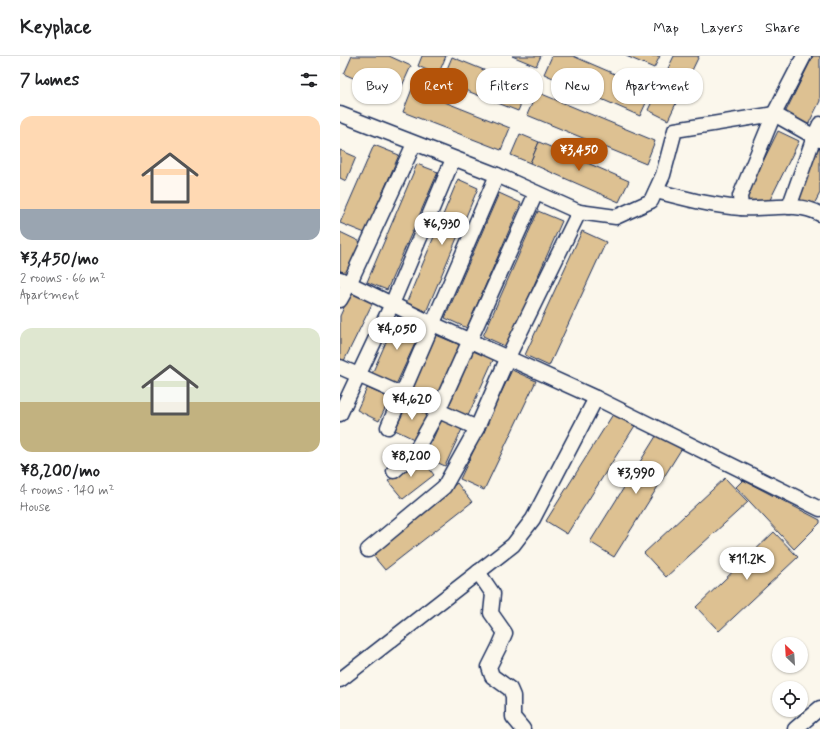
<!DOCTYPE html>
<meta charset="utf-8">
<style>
:root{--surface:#fff;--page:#f6f6f6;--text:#202124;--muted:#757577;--line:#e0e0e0;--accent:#b45309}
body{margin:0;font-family:Mynerve,sans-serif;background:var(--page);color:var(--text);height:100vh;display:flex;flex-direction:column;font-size:15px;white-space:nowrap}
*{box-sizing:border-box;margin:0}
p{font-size:13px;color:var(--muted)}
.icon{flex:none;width:22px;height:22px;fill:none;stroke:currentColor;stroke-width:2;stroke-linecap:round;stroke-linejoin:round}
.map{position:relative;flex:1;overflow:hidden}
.drawer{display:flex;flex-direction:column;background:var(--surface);width:340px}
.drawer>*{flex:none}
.top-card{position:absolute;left:12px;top:12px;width:380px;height:36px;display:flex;gap:8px}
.needle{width:26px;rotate:335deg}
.tools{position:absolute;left:432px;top:581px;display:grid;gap:8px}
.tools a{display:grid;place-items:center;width:36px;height:36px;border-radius:50%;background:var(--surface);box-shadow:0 1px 3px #0004;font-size:20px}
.price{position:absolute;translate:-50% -34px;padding:0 9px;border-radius:14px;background:#fff;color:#222;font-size:13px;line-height:26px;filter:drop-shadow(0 1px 2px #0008)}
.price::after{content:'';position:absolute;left:50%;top:24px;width:12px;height:9px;margin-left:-6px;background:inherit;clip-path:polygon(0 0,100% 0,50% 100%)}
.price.selected{background:var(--accent);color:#fff}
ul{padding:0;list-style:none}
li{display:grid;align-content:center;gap:8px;height:212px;padding:0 20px}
li span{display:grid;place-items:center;height:124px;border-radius:12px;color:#555}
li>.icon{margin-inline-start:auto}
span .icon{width:72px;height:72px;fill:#fffc;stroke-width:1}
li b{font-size:17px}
h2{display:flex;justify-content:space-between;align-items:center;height:48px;padding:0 20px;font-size:17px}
.tag{padding:0 14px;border-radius:16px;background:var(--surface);box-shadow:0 1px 3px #0004;font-size:14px;line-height:36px}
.tag.selected{background:var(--accent);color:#fff}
header{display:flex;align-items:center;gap:24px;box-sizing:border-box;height:56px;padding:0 20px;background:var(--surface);border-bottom:1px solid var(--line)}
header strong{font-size:19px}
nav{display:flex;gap:22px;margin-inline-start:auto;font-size:14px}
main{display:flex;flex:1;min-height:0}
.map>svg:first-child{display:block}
</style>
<header>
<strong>Keyplace</strong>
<nav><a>Map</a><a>Layers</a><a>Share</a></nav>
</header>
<main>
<section class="drawer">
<h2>7 homes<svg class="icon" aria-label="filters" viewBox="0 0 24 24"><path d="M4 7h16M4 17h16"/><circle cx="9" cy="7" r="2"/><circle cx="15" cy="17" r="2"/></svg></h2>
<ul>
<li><span style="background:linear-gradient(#ffd9b3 75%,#9aa5b1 0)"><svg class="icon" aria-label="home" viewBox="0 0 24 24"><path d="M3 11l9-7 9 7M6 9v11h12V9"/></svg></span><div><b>¥3,450/mo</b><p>2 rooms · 66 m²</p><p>Apartment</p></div></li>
<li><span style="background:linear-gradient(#dfe7d0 60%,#c2b280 0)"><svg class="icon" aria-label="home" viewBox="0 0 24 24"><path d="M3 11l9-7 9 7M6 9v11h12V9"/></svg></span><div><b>¥8,200/mo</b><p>4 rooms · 140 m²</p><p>House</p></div></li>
</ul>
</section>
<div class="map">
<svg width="480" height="673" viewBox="0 0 480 673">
<rect width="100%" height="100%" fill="#fbf7ec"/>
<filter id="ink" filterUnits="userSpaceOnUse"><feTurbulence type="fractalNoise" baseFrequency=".025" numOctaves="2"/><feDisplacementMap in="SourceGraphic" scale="8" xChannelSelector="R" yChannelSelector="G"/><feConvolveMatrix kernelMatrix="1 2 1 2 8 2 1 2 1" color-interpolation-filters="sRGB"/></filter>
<g filter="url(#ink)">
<!-- building -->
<g fill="#ddc192" stroke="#1b2f5e">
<polygon points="12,0 49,0 71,10 57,41 4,18"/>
<polygon points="82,0 106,0 98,19 78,10"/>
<polygon points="172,0 201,0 196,10"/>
<polygon points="212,0 233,0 312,34 300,60 204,18"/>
<polygon points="286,0 320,0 314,12"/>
<polygon points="334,0 359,0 328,64 308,54"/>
<polygon points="473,0 480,0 480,45 467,71 444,59"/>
<polygon points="112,1 188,32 178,55 102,25"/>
<polygon points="72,33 170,72 161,94 63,56"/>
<polygon points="197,36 315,85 306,108 187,59"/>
<polygon points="438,75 459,85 425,154 404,144"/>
<polygon points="180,78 199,86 190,107 171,99"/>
<polygon points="199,86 289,125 279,146 190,107"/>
<polygon points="34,89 59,99 25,177 0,167"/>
<polygon points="479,91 480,91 480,137 472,152 452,142"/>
<polygon points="0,94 16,101 6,125 0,122"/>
<polygon points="77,108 98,116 47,234 27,226"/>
<polygon points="118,123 138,132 86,256 66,248"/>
<polygon points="159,137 181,147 127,272 105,262"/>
<polygon points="198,155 222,165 167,291 143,280"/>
<polygon points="242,175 266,186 209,310 185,299"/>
<polygon points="0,176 23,187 8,220 0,216"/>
<polygon points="11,236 33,246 2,309 0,308 0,260"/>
<polygon points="58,259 83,270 55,331 31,320"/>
<polygon points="96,279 120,289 93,349 70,339"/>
<polygon points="133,293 154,302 127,362 107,353"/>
<polygon points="172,314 196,325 144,434 120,423"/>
<polygon points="27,332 50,342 39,365 17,354"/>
<polygon points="68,346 89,355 76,384 55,374"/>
<polygon points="275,355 296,368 227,478 206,465"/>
<polygon points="102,362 123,371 105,410 85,401"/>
<polygon points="318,377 342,392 274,501 250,486"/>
<polygon points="80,400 94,419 63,443 48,425"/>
<polygon points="385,422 408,446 326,521 304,497"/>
<polygon points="403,424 480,464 480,467 454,493 396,431"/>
<polygon points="117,427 132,446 45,514 30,496"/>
<polygon points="434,476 458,501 379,575 356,551"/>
</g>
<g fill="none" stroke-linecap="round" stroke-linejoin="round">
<defs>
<g id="minor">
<polyline points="0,58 157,119 239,156"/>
<path d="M316 135C344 142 372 150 401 152 426 154 457 145 480 158"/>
<polyline points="449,151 474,81 480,68"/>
<polyline points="401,152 400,140 434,58 464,0"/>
<polyline points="0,223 93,268 256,342 480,453"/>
<polyline points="0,244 9,228 74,88"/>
<polyline points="0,311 137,372"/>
<polyline points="0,358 52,248 113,103"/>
<polyline points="48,371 157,119"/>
<polyline points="54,415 75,396 98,355 196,137"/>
<polyline points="28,494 104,431 137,372 168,301 239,156 276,161 311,145 323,119 335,74 434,58 480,84"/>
<polyline points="138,516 153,538 151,557 165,577 159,591 149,611 152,620 170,633 173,640 173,661 183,673"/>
<polyline points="0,624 173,489 193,463 256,342"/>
<polyline points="455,673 480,652"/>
</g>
</defs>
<!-- minor casing -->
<use href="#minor" stroke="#1b2f5e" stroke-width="17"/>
<!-- minor -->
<use href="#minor" stroke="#fbf7ec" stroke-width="14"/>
</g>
</g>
</svg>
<div class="tools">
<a><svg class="needle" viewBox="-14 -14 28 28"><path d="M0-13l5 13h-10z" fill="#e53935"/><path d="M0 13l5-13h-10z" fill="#757577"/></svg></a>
<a><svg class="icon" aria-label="locate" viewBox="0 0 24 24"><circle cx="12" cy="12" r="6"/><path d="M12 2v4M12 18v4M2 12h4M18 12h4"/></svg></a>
</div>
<b class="price selected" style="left:239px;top:116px">¥3,450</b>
<b class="price" style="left:102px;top:190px">¥6,930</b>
<b class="price" style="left:57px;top:295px">¥4,050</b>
<b class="price" style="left:72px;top:365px">¥4,620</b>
<b class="price" style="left:71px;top:422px">¥8,200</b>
<b class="price" style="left:296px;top:439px">¥3,990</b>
<b class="price" style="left:407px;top:525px">¥11.2K</b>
<div class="top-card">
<a class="tag">Buy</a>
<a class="tag selected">Rent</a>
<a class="tag">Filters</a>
<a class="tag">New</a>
<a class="tag">Apartment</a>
</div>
</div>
</main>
